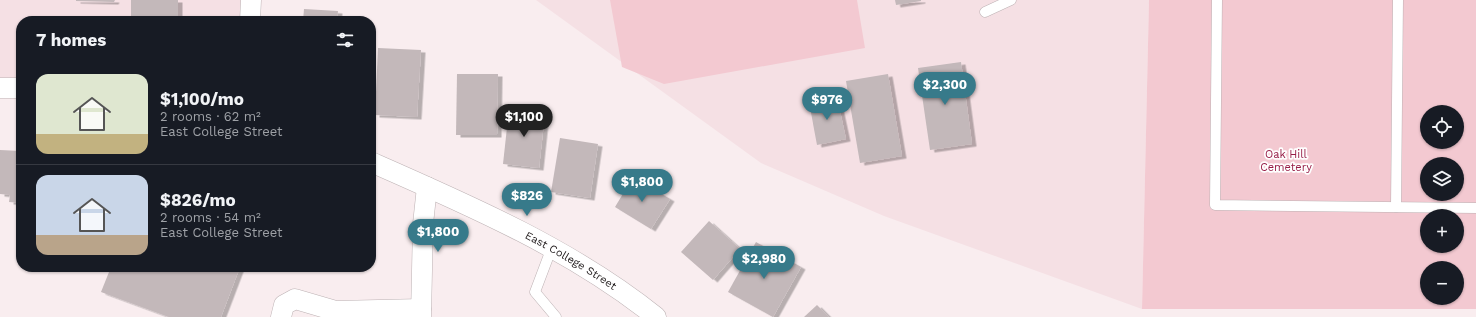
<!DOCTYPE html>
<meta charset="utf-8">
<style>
:root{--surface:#171b24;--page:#242831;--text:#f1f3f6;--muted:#9ea1a6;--line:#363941;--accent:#377a8a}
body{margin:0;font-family:"Work Sans",sans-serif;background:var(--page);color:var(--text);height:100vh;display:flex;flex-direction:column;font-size:15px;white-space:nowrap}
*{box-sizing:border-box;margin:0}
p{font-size:13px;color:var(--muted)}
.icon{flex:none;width:22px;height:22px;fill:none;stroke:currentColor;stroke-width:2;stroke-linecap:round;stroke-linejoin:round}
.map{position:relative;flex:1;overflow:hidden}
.side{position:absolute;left:16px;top:16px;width:360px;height:256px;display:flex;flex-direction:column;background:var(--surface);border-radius:16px;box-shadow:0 1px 3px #0004}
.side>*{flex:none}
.tools{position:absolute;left:1420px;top:105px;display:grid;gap:8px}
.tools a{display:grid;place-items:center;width:44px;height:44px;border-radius:50%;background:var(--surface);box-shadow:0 1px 3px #0004;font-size:20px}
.price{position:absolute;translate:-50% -34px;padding:0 9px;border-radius:14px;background:var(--accent);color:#fff;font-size:13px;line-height:26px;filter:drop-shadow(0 1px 2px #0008)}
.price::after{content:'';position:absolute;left:50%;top:24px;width:12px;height:9px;margin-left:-6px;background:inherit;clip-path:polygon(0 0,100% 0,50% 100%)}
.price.on{background:#222;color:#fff}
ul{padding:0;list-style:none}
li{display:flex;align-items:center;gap:12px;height:100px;padding:0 20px}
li+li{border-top:1px solid var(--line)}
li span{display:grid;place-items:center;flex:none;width:112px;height:80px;border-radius:12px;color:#555}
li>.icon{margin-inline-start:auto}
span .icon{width:48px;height:48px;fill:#fffc;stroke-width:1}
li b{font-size:17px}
h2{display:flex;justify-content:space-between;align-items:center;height:48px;padding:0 20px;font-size:17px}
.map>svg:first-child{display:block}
</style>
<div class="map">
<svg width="1476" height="317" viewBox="0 0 1476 317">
<defs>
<filter id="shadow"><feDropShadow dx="4.5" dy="2.5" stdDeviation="0" flood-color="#0004"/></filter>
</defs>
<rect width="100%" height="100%" fill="#f9edef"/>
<!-- built -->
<g fill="#f5e0e4">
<polygon points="0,0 245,0 244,21 21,21 21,97 0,97"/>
<polygon points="536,0 1149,0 1142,309 884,216 761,163"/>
</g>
<!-- green -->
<g fill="#f3c9d1" fill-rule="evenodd">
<polygon points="610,0 857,0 865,48 664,84 622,67"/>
<path d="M1149 0H1476V309H1142ZM1427 112H1457V142H1427ZM1427 164H1457V194H1427ZM1427 216H1457V246H1427ZM1427 268H1457V298H1427Z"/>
</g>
<!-- building -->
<g fill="#c3b8ba" filter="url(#shadow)">
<polygon points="76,0 115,0 114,2 76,1"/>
<polygon points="131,0 178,0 178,17 131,16"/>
<polygon points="895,0 921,0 921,1 896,5"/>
<polygon points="304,9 338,11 337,21 303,21"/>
<polygon points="378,48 421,50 417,117 375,115"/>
<polygon points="961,62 972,144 930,150 918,68"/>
<polygon points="457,74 498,74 497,135 456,135"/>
<polygon points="888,74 902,156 860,163 846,81"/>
<polygon points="837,97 846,139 817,145 809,102"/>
<polygon points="509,109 545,113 539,168 503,164"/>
<polygon points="560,138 598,144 590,198 551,192"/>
<polygon points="0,150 21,151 21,203 9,202 10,195 0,194"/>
<polygon points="633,177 670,199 651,229 615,207"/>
<polygon points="709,221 740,249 713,280 681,252"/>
<polygon points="756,242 801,267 773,317 728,292"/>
<polygon points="111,267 240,267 221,317 169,317 101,292"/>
<polygon points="817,305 829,317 804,317"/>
</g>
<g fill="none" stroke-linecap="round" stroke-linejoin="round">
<defs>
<g id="lane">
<polyline points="1217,0 1215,205 1476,208"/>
<polyline points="985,12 1011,0"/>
<polyline points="1396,207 1398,0"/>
<polyline points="552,247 535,292 556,317"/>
</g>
<g id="street">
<polyline points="250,21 251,0"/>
<polyline points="0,88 21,88"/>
<path id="s1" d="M371 162C469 205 573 250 656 317"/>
<polyline points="281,317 284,305 295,299 336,311 421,309"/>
<polyline points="421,317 423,224 427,187"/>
</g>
</defs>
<!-- lane casing -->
<use href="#lane" stroke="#bdb2b4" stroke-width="11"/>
<!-- street casing -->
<use href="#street" stroke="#bdb2b4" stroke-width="21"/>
<!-- lane -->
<use href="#lane" stroke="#fff" stroke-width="10"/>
<!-- street -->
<use href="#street" stroke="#fff" stroke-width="20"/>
</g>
<g text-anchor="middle" stroke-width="3.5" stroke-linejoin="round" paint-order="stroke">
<!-- park labels -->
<g font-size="11" fill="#971d47" stroke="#fefefe">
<text x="1286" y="158">Oak Hill<tspan x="1286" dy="13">Cemetery</tspan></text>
</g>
<!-- street labels -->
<g font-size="11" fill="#272223" stroke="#fefefe">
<text dy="4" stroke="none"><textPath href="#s1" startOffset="223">East College Street</textPath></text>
</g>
</g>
</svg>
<div class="tools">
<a><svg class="icon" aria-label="locate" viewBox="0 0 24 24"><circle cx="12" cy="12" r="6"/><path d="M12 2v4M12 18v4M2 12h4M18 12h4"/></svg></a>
<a><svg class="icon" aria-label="layers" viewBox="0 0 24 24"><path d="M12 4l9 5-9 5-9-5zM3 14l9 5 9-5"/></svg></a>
<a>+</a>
<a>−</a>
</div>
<b class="price" style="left:945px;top:106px">$2,300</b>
<b class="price" style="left:827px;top:121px">$976</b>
<b class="price on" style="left:524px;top:138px">$1,100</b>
<b class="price" style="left:642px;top:203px">$1,800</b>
<b class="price" style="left:527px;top:217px">$826</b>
<b class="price" style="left:438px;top:253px">$1,800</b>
<b class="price" style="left:764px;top:280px">$2,980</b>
<section class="side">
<h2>7 homes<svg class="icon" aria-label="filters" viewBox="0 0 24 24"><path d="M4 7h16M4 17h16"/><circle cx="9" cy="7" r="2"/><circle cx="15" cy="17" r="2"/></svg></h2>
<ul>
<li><span style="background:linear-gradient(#dfe7d0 75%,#c2b280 0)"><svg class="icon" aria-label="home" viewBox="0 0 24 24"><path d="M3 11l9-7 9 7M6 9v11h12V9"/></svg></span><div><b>$1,100/mo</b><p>2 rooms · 62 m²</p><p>East College Street</p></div></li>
<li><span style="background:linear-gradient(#c9d6e8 75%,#b9a48a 0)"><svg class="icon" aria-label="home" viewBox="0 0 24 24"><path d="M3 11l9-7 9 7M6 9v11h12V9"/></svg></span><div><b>$826/mo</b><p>2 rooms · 54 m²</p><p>East College Street</p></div></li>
</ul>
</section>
</div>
